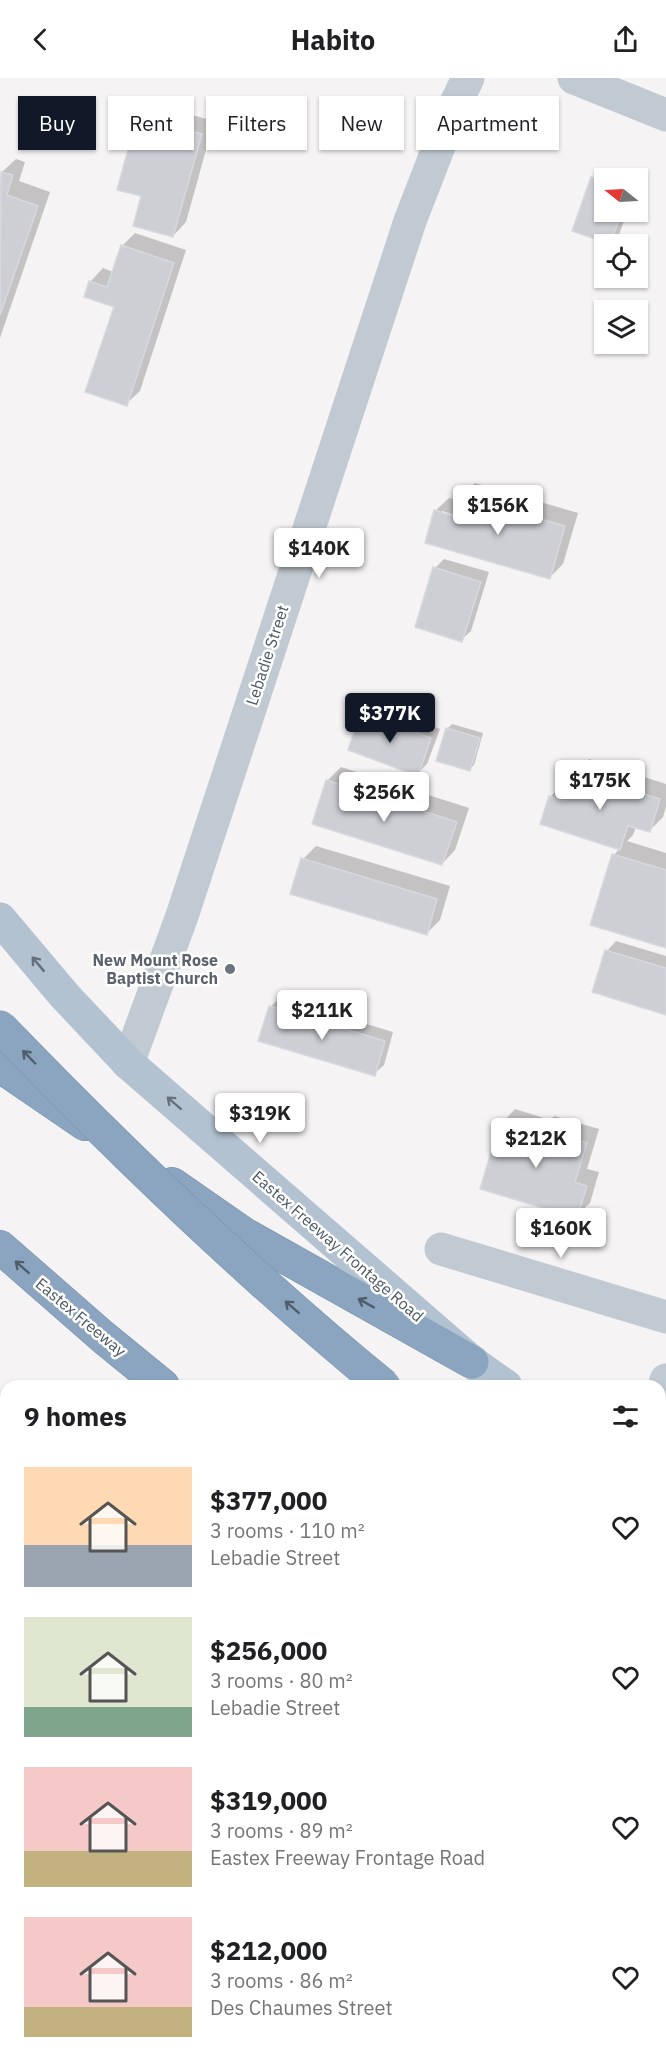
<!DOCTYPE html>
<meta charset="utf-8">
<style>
:root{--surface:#fff;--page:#f2f2f2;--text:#202124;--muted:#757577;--accent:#111827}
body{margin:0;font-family:"IBM Plex Sans",sans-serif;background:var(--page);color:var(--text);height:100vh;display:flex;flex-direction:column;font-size:22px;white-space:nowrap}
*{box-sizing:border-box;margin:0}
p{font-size:20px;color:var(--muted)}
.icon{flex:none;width:33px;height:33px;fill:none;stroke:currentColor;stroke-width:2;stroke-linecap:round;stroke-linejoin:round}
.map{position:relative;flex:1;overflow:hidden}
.details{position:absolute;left:0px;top:1302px;width:666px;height:686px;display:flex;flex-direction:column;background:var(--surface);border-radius:18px 18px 0 0;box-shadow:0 2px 4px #0004}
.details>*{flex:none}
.guide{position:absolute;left:18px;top:18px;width:630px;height:54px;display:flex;gap:12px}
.needle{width:39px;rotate:288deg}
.buttons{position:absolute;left:594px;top:90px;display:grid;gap:12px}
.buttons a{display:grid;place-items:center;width:54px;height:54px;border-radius:0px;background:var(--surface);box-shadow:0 2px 4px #0004;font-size:30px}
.price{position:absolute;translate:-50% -51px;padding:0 14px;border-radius:6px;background:#fff;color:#222;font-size:20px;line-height:39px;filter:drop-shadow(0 2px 3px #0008)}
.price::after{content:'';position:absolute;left:50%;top:36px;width:18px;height:14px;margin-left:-9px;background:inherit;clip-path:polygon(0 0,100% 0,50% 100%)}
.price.active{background:var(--accent);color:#fff}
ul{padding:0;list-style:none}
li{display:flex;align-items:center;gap:18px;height:150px;padding:0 24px}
li span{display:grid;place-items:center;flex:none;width:168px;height:120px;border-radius:0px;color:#555}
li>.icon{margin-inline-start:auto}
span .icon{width:72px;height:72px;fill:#fffc;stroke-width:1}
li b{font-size:26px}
h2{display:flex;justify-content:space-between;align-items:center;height:72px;padding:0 24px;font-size:26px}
.chip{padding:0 21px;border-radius:0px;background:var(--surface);box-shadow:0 2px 4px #0004;font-size:21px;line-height:54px}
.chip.active{background:var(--accent);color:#fff}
header{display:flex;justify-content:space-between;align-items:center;height:78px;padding:0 24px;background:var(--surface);font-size:27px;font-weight:800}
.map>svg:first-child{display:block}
</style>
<header><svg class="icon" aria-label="back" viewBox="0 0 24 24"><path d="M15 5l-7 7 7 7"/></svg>Habito<svg class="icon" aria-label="share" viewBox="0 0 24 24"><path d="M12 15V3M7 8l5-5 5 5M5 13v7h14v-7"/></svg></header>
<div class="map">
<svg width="666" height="1987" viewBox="0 0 666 1987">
<rect width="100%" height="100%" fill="#f5f3f3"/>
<!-- shadow -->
<g fill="#0003" fill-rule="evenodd">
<polygon points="152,26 214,43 186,144 173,158 143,117 138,39"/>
<polygon points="16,81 25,84 19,103 50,114 0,260 0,101 2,94"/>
<polygon points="602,91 629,100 604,100 604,134 627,134 619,157 609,166 573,152 593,100"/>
<polygon points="135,155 186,172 140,313 126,326 116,228 90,204 103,190 113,194 122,168"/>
<path d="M475 405 578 435 563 486 549 500 435 433 449 420 460 423 461 418ZM442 433 461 439 460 442 442 436Z"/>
<polygon points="444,481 489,494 471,553 461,562 435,490"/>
<polygon points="372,626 440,651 427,686 417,696 363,635"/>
<polygon points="452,646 483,655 474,687 470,691 447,651"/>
<polygon points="589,681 666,706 666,729 663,739 649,753 636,749 633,757 627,763 666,775 666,868 614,777 620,770 550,719 564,705 572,708 576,695"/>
<polygon points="341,689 469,730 455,772 442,786 314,745 328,702"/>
<polygon points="316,768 450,808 440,842 426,856 303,781"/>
<polygon points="616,863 666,878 666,935 607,873"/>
<polygon points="280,920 393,954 384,987 374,996 270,929"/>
<polygon points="515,1031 550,1042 554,1038 599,1051 587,1091 599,1094 590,1125 576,1138 502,1045"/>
<polygon points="0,1807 6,1809 6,1982 222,1982 220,1987 0,1987"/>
</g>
<!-- building -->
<g fill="#cdcfd5" stroke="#d7d9de" stroke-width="1.5">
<polygon points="137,38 202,56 173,159 133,148 141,118 117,112"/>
<polygon points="1,94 13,97 7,117 38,128 0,237"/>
<polygon points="591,99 604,104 604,134 622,134 610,166 572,153"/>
<polygon points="121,167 174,185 127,328 85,314 114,229 84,219 89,203 107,209"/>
<polygon points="460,417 565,448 550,501 425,465 434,432 453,438"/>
<polygon points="433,489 481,504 462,564 415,549"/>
<polygon points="361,634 431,660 418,698 348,672"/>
<polygon points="446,650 480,660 470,693 436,683"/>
<polygon points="575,694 660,721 650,754 628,748 620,772 540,746 549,718 565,723"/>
<polygon points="326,702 457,744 442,787 312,746"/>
<polygon points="612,776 666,792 666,870 590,847"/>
<polygon points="301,780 437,821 427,857 290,816"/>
<polygon points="605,872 666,890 666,937 592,914"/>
<polygon points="269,928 385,963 375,998 258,963"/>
<polygon points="500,1044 538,1056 540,1050 587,1065 575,1104 587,1108 577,1140 480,1111"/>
<polygon points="0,1828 6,1830 6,1982 211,1982 210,1987 0,1987"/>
</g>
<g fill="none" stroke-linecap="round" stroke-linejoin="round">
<defs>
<g id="highway">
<polyline points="0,988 85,1046"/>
<polyline points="172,1106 244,1156 472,1284"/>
<polyline points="0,1169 103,1259 163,1308"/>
<polyline points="0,1347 6,1353"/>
<polyline points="0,1495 6,1500"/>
<polyline points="660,1521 666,1525"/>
<polyline points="0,1594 6,1601"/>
<polyline points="660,1661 666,1664"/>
<polyline points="660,1748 666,1751"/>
<polyline points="660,1852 666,1856"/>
<polyline points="660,1918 666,1920"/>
</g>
</defs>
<!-- highway casing -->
<use href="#highway" stroke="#7690ad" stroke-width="34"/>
<!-- minor -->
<g stroke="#c1cad2" stroke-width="33">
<polyline points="574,0 666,37"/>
<polyline points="128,985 182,838 410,143 455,27 468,0"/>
<polyline points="441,1171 666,1239"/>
<polyline points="660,1323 666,1302"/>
<polyline points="261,1982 262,1987"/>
<polyline points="443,1987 444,1982"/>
</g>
<!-- major -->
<g stroke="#b3c2d1" stroke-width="33">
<polyline points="0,841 64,917 128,985 472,1284 506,1308"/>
<polyline points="660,1418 666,1422"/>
<polyline points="0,1621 6,1625"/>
<polyline points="489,1982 499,1987"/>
</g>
<!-- highway -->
<use href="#highway" stroke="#8ba5c1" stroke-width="33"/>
<defs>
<path id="highway-bridge" d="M0 949C122 1075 248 1197 384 1308"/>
</defs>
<!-- highway-bridge casing -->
<use href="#highway-bridge" stroke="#7690ad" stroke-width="34" stroke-linecap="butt"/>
<!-- highway-bridge -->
<use href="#highway-bridge" stroke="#8ba5c1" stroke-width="33"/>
</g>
<!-- one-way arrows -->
<defs><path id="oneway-shaft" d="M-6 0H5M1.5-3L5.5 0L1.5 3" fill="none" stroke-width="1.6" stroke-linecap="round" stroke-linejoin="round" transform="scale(1.5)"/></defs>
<g stroke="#64717d">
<use href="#oneway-shaft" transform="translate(38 886) rotate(-130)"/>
<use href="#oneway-shaft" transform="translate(174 1025) rotate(-139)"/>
</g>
<g stroke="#505e6b">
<use href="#oneway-shaft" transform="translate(29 979) rotate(-134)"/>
<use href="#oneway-shaft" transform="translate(22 1189) rotate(-139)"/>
<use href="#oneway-shaft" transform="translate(366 1225) rotate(-151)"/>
<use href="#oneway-shaft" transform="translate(292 1229) rotate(-139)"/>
</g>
<!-- markers -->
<circle fill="#6b7280" stroke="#fff" stroke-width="2" cx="230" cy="891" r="6"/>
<g text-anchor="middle" stroke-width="5" stroke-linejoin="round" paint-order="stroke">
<!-- street labels -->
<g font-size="16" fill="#4a5661" stroke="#fff">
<text transform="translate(267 577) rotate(-72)" y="6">Lebadie Street</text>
<text transform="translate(338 1168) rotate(41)" y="6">Eastex Freeway Frontage Road</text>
<text transform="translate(81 1239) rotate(40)" y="6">Eastex Freeway</text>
</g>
<!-- worship labels -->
<g font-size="16" font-weight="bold" fill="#5b616d" stroke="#fff" text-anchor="end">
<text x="218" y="888">New Mount Rose<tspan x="218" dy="18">Baptist Church</tspan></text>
</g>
</g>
</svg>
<div class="buttons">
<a><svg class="needle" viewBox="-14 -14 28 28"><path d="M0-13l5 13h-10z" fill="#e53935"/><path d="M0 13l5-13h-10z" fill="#757577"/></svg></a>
<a><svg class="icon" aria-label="locate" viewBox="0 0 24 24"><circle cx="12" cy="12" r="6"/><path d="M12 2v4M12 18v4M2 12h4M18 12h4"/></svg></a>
<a><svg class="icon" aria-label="layers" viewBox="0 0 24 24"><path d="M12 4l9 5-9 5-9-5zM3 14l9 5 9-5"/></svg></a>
</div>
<b class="price" style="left:498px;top:458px">$156K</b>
<b class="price" style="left:319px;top:501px">$140K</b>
<b class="price active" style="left:390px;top:666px">$377K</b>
<b class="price" style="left:600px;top:733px">$175K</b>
<b class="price" style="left:384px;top:745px">$256K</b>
<b class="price" style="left:322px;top:963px">$211K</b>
<b class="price" style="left:260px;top:1066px">$319K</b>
<b class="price" style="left:536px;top:1091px">$212K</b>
<b class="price" style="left:561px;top:1181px">$160K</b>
<div class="guide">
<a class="chip active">Buy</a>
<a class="chip">Rent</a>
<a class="chip">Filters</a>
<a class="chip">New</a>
<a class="chip">Apartment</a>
</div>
<section class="details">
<h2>9 homes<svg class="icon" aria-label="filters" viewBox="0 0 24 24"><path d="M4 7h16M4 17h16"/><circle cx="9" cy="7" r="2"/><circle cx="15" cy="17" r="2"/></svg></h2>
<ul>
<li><span style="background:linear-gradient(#ffd9b3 65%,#9aa5b1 0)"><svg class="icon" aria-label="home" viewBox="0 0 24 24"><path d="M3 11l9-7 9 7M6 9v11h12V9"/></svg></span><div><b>$377,000</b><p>3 rooms · 110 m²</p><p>Lebadie Street</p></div><svg class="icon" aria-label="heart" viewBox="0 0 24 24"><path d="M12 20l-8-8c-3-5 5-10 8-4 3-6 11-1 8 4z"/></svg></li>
<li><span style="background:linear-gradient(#dfe7d0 75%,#7fa58c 0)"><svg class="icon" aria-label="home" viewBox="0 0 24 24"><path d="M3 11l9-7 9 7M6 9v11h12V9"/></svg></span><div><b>$256,000</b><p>3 rooms · 80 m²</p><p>Lebadie Street</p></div><svg class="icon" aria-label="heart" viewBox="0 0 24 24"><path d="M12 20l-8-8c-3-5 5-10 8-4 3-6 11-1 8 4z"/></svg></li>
<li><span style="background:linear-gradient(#f6c9c9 70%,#c2b280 0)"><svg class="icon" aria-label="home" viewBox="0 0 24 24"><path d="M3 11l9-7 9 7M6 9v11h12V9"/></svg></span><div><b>$319,000</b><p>3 rooms · 89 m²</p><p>Eastex Freeway Frontage Road</p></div><svg class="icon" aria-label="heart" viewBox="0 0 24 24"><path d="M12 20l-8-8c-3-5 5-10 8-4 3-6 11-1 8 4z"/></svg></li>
<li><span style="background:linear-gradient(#f6c9c9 75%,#c2b280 0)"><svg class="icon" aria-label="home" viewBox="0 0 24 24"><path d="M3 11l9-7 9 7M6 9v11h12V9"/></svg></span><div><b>$212,000</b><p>3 rooms · 86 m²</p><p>Des Chaumes Street</p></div><svg class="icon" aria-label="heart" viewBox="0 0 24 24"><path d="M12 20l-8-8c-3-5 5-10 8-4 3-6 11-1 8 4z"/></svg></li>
</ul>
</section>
</div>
